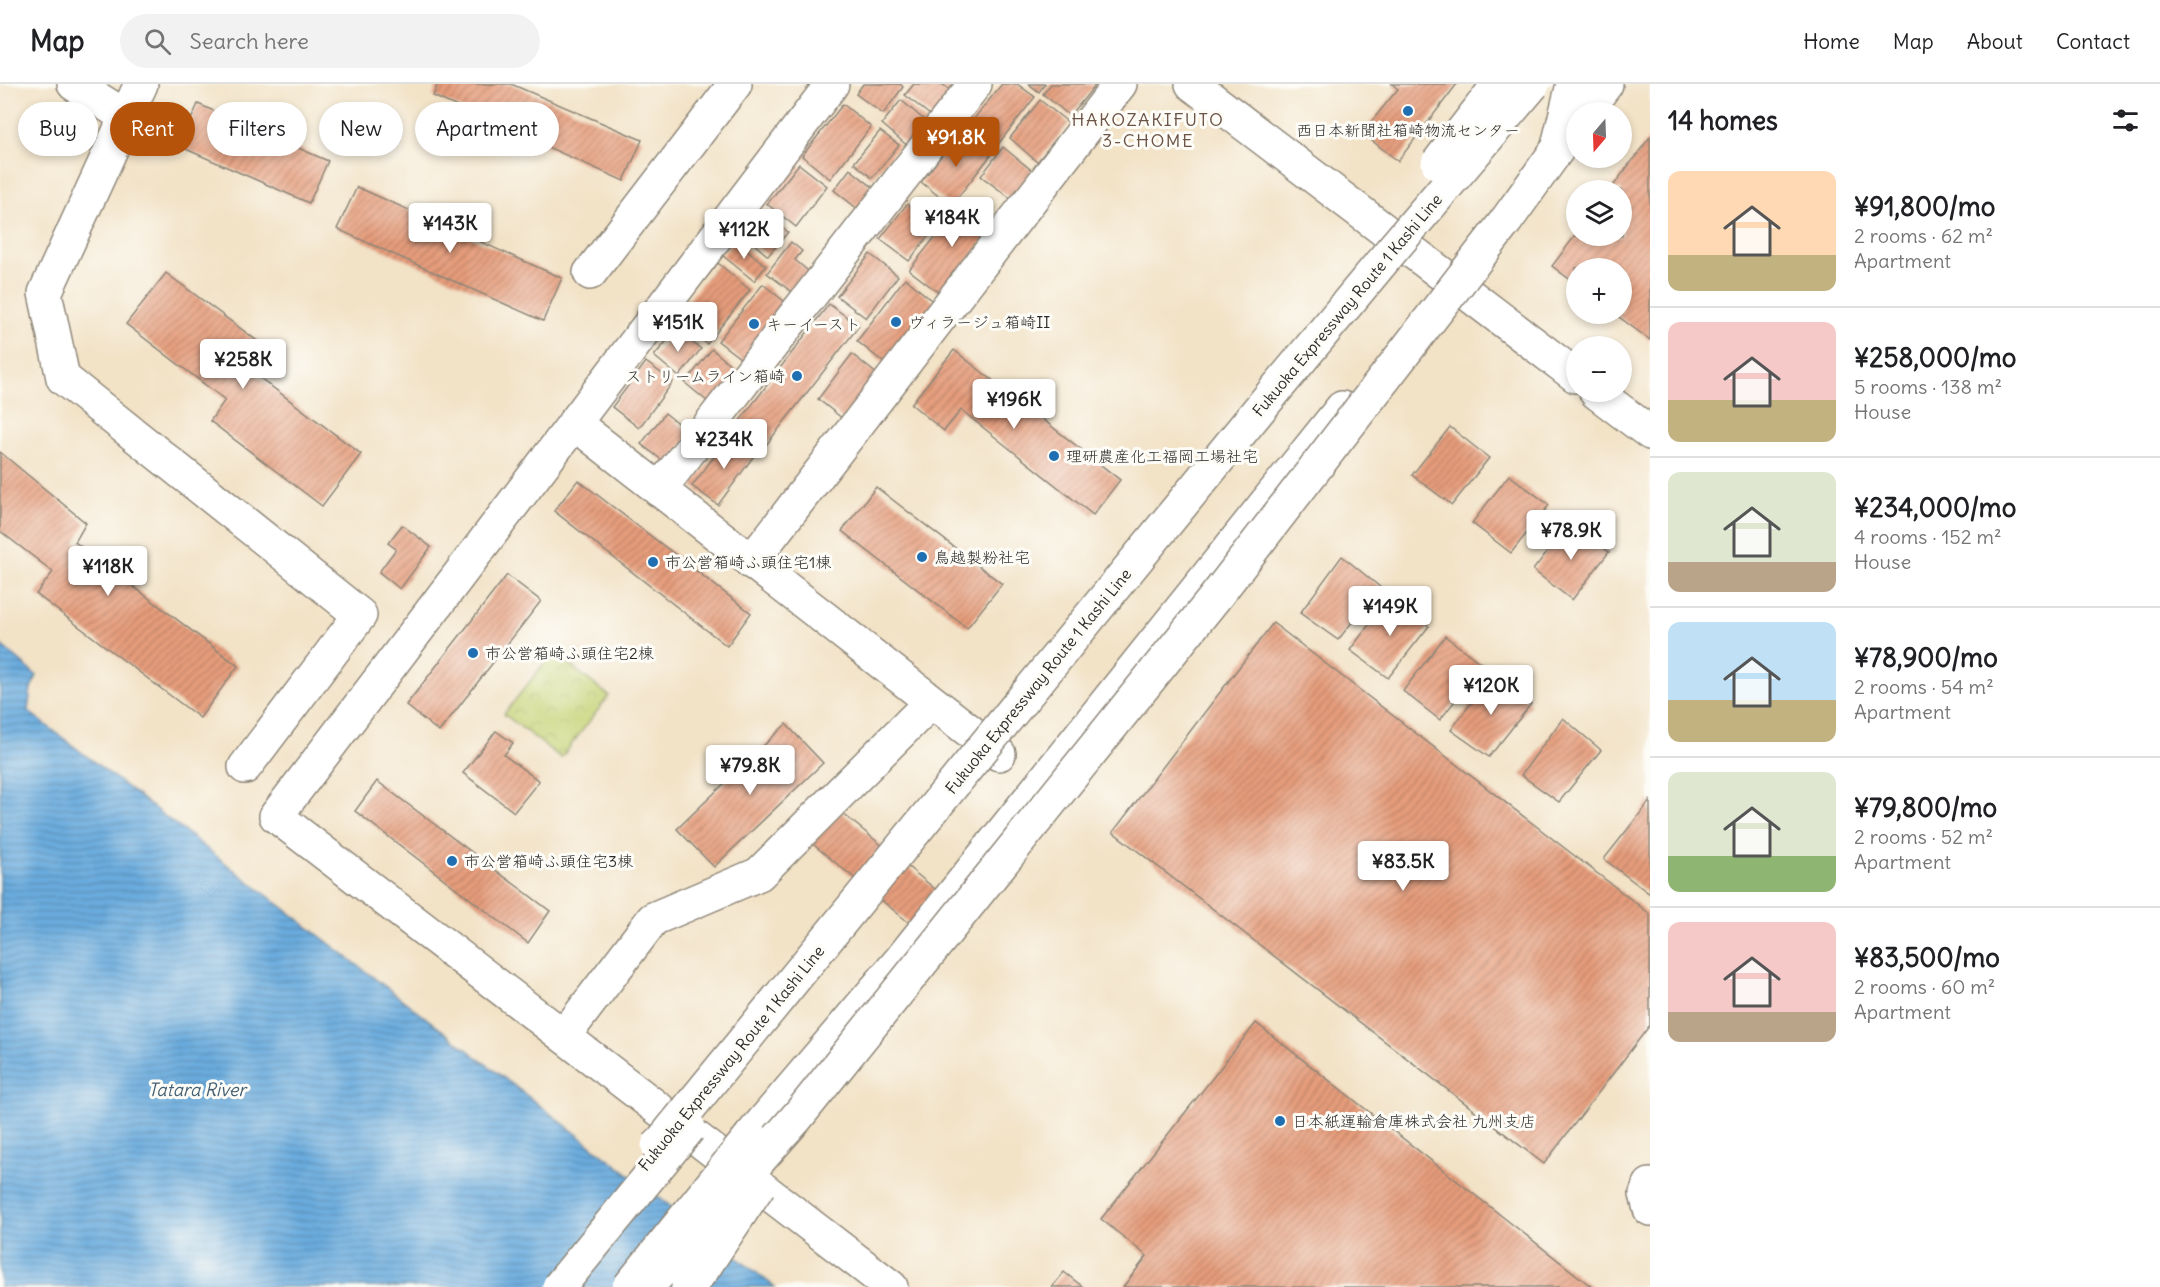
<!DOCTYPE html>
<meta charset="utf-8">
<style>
:root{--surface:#fff;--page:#f2f2f2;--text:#202124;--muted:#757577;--line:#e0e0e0;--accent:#b45309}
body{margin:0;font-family:Delius,"Klee One",sans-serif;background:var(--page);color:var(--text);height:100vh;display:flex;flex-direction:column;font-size:22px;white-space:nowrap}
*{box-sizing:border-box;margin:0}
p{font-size:20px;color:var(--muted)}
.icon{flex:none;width:33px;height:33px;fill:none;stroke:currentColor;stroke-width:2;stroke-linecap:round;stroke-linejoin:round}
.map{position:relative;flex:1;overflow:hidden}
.sheet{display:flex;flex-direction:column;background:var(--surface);width:510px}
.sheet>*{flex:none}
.banner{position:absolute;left:18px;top:18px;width:570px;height:54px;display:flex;gap:12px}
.needle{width:39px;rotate:199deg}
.buttons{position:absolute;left:1566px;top:18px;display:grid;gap:12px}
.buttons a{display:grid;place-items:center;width:66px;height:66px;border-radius:50%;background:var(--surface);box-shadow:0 3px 9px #0003;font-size:30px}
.price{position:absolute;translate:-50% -51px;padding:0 14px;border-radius:6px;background:#fff;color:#222;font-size:20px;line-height:39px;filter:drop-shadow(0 2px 3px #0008)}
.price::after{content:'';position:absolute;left:50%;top:36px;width:18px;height:14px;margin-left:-9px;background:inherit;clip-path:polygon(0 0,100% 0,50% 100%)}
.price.current{background:var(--accent);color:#fff}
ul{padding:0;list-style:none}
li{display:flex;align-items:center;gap:18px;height:150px;padding:0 18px}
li+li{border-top:2px solid var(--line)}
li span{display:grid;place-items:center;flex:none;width:168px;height:120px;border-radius:12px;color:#555}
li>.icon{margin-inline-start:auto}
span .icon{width:72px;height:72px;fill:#fffc;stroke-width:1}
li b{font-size:26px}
h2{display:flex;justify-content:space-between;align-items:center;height:72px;padding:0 18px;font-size:26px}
.chip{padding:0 21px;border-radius:27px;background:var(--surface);box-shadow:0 3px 9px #0003;font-size:21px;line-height:54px}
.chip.current{background:var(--accent);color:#fff}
header{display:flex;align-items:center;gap:36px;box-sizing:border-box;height:84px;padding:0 30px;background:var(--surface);border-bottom:2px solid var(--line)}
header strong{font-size:28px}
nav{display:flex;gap:33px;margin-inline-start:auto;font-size:21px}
.search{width:420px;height:54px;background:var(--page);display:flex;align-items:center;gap:15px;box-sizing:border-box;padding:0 21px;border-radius:33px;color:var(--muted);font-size:22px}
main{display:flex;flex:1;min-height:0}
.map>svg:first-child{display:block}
</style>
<header>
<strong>Map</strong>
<div class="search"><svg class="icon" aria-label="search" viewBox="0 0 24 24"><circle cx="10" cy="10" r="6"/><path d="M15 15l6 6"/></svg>Search here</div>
<nav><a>Home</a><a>Map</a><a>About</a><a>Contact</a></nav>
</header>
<main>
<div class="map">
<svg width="1650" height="1203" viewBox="0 0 1650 1203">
<defs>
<pattern id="park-crowns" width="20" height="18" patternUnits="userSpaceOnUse" patternTransform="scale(1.5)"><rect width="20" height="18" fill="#c5d273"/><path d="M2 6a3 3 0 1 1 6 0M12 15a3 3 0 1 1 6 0" fill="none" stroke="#a9b464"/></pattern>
<pattern id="water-rules" width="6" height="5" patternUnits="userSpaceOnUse" patternTransform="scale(1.5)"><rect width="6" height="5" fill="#6aacde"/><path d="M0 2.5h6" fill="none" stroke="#578cb4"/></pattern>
<pattern id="building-hatch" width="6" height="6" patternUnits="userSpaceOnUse" patternTransform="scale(1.5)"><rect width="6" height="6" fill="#e69d7c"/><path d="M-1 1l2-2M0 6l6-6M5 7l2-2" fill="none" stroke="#bb8066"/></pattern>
</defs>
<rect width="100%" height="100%" fill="#fdfcf7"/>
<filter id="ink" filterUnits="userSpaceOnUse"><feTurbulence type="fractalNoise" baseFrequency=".0167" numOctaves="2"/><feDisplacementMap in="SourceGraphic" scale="12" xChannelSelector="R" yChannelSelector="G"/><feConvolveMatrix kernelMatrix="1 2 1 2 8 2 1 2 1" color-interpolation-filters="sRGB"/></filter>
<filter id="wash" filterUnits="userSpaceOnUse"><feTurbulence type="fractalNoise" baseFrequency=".008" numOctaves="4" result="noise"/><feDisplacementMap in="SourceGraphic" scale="24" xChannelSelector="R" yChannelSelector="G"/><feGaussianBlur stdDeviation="1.35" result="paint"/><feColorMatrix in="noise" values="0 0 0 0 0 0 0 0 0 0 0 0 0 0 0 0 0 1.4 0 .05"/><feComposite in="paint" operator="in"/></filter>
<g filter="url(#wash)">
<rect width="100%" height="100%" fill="#f2e2c6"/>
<!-- park -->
<polygon fill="url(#park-crowns)" stroke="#787e4f" stroke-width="1.5" points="553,568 609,612 561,674 504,630"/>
<!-- water -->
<polygon fill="url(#water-rules)" stroke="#4a6c84" stroke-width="1.5" points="0,560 37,592 31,604 28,627 775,1203 0,1203"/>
<g id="blocks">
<!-- building -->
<g fill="url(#building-hatch)">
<polygon points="438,0 511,0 642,56 624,97 433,12"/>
<polygon points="863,0 900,0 903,3 883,30 856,10"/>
<polygon points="914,0 942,0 955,10 935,35 905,11"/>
<polygon points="1002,0 1017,0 1035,13 996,63 968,42"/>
<polygon points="1029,0 1045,0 1039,8"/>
<polygon points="1051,0 1096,0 1070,32 1043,10"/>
<polygon points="1392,0 1457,0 1398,77 1362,49 1398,5"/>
<polygon points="901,16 929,40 910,64 882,40"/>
<polygon points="1040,16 1069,39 1037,78 1010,54"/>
<polygon points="198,20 328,77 309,119 179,62"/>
<polygon points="843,20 871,43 830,95 802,72"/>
<polygon points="880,47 899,61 872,94 854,79"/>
<polygon points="961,47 991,71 951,122 921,98"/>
<polygon points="1650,53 1650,256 1615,230 1622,230 1622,184 1576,184 1576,200 1552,182 1575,152 1622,152 1622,106 1610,106"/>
<polygon points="1003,63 1035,89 1014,117 981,92"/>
<polygon points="799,80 827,102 796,143 767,120"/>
<polygon points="850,85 880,109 864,130 834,106"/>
<polygon points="357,103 562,194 543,237 337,145"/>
<polygon points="963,118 995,142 942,211 909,186"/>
<polygon points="907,120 936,142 909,177 880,155"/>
<polygon points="765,128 788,148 768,172 745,152"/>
<polygon points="736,156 766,182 754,197 722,171"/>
<polygon points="791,158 802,167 795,176 813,191 797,212 767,189"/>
<polygon points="870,170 898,192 866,234 837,212"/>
<polygon points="718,179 750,206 707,260 675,233"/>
<polygon points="166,189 264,262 247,284 361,370 322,422 210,337 225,316 126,240"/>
<polygon points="905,194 935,219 888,282 857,257"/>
<polygon points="763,200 790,222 745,278 718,257"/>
<polygon points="829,220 859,242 763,365 735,343"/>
<polygon points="676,246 701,265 679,293 654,272"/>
<polygon points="712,265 740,289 713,322 685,299"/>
<polygon points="954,266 1120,396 1093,431 961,326 944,347 911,320"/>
<polygon points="852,270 878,291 843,335 818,315"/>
<polygon points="646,278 673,298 639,344 612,323"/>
<polygon points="665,329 691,350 667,380 641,360"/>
<polygon points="1450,343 1489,374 1452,421 1412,391"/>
<polygon points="731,350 756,369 718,421 692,402"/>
<polygon points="0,368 86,439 75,458 238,582 200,634 36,510 53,488 0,447"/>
<polygon points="1509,391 1549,421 1511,469 1472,439"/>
<polygon points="578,396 751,529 727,562 554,427"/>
<polygon points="876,403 1002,500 967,544 842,447"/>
<polygon points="1570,438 1609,468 1572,516 1533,486"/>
<polygon points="402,441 431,463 400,505 379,488 396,465 388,459"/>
<polygon points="1342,472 1380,503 1338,556 1300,529"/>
<polygon points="507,491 541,517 439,648 406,621"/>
<polygon points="1392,510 1429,542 1388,594 1350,566"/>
<polygon points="1273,539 1650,830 1650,941 1544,1080 1113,748"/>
<polygon points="1445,552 1483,581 1440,636 1403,607"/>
<polygon points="1493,589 1531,620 1489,673 1451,646"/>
<polygon points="1563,634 1601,666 1559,718 1521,691"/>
<polygon points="786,640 823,679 714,783 677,745"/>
<polygon points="496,647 513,659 504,671 539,697 514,728 463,689"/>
<polygon points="377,697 550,827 528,859 355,727"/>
<polygon points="1650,717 1650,810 1604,775"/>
<polygon points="836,724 940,809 913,842 809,757"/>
<polygon points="1256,939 1592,1203 1123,1203 1147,1172 1101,1135"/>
<polygon points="1064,1188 1083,1203 1052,1203"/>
</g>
</g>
</g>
<g filter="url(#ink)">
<use href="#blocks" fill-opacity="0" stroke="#8e8678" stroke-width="1.5"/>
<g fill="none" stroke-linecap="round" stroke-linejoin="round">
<defs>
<g id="minor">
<polyline points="74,0 125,32"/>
<polyline points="141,0 45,209 63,294 360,531 245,683"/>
<polyline points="832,0 276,732 891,1203"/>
<polyline points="1192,0 1576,292"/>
<polyline points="590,189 735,0"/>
<polyline points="1596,308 1650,349"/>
<polyline points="574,339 999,670"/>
<polyline points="659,406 975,0"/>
<polyline points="751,478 1120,0"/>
<polyline points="564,952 653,835 759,790 931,618"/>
<polyline points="751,1052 899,878 1342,324"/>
<polyline points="1650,1101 1646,1110 1650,1125"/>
</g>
<g id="highway">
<polyline points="1585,28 1606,0"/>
<polyline points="1557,66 1573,0"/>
</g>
</defs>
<!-- minor casing -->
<use href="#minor" stroke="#8e8678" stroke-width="36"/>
<!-- highway casing -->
<use href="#highway" stroke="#8e8678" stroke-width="36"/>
<!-- minor -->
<use href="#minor" stroke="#fff" stroke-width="33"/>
<!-- highway -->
<use href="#highway" stroke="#fff" stroke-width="33"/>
<defs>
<g id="minor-bridge">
<polyline points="559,1203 689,1044"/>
<polyline points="629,1203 751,1052"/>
</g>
<g id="highway-bridge">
<polyline points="1438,79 1499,0"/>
<polyline points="658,1062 1257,328 1391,167 1533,0"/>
<polyline points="647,1203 798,1032 1217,511 1506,137 1557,66"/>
<polyline points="688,1203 703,1185 759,1101"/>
</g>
</defs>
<!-- minor-bridge casing -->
<use href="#minor-bridge" stroke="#8e8678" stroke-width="36" stroke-linecap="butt"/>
<!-- highway-bridge casing -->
<use href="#highway-bridge" stroke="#8e8678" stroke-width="36" stroke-linecap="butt"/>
<!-- minor-bridge -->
<use href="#minor-bridge" stroke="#fff" stroke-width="33"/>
<!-- highway-bridge -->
<use href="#highway-bridge" stroke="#fff" stroke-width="33"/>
</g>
</g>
<!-- markers -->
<g fill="#1f6fb2" stroke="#fdfcf7" stroke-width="2">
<circle cx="1408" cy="27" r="6"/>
<circle cx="896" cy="238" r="6"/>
<circle cx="754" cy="240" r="6"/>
<circle cx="797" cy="292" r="6"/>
<circle cx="1054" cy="372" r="6"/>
<circle cx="922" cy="473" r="6"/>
<circle cx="653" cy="478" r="6"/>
<circle cx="473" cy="569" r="6"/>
<circle cx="452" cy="777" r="6"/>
<circle cx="1280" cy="1037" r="6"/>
</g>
<g text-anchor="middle" stroke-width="6" stroke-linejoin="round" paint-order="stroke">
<!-- poi labels -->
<g font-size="16" fill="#2b2b2b" stroke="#fdfcf7" text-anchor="start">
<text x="1408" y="52" text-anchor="middle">西日本新聞社箱崎物流センター</text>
<text x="908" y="244">ヴィラージュ箱崎II</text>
<text x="766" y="246">キーイースト</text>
<text x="785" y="298" text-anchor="end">ストリームライン箱崎</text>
<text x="1066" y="378">理研農産化工福岡工場社宅</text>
<text x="934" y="479">鳥越製粉社宅</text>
<text x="665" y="484">市公営箱崎ふ頭住宅1棟</text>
<text x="485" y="575">市公営箱崎ふ頭住宅2棟</text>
<text x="464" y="783">市公営箱崎ふ頭住宅3棟</text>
<text x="1292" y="1043">日本紙運輸倉庫株式会社 九州支店</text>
</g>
<!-- street labels -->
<g font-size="16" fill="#2b2b2b" stroke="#fdfcf7">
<text transform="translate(1347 221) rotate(-50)" y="6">Fukuoka Expressway Route 1 Kashi Line</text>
<text transform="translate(1038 597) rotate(-51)" y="6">Fukuoka Expressway Route 1 Kashi Line</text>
<text transform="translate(731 974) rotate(-51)" y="6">Fukuoka Expressway Route 1 Kashi Line</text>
</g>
<!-- neighbourhood labels -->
<g font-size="18" letter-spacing="1.5" fill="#6c5347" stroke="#fdfcf7">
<text x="1148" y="42">HAKOZAKIFUTO<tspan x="1148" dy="21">3-CHOME</tspan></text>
</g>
<!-- water labels -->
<g font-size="18" font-style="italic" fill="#445f73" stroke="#fdfcf7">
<text x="197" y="1012">Tatara River</text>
</g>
</g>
</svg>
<div class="buttons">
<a><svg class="needle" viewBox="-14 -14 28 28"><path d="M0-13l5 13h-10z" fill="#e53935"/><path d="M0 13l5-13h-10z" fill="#757577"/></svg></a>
<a><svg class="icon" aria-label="layers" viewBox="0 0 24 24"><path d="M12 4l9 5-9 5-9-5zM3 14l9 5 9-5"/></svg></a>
<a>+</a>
<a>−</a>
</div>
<b class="price current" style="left:956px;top:84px">¥91.8K</b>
<b class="price" style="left:952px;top:164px">¥184K</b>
<b class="price" style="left:450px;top:170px">¥143K</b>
<b class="price" style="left:744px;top:176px">¥112K</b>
<b class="price" style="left:678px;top:269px">¥151K</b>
<b class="price" style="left:243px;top:306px">¥258K</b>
<b class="price" style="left:1014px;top:346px">¥196K</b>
<b class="price" style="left:724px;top:386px">¥234K</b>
<b class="price" style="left:1571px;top:477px">¥78.9K</b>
<b class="price" style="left:108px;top:513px">¥118K</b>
<b class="price" style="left:1390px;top:553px">¥149K</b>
<b class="price" style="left:1491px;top:632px">¥120K</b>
<b class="price" style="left:750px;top:712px">¥79.8K</b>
<b class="price" style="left:1403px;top:808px">¥83.5K</b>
<div class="banner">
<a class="chip">Buy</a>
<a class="chip current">Rent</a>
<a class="chip">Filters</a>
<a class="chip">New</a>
<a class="chip">Apartment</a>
</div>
</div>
<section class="sheet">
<h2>14 homes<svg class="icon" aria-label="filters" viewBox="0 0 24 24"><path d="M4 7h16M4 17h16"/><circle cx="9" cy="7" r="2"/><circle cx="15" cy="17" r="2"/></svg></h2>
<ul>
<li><span style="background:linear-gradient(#ffd9b3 70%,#c2b280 0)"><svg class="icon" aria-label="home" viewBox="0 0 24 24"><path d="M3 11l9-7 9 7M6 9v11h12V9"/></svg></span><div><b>¥91,800/mo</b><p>2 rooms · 62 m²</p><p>Apartment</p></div></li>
<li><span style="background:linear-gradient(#f6c9c9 65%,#c2b280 0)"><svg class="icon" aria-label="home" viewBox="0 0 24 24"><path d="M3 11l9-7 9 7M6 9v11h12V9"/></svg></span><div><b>¥258,000/mo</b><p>5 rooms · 138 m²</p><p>House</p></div></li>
<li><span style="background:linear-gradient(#dfe7d0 75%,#b9a48a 0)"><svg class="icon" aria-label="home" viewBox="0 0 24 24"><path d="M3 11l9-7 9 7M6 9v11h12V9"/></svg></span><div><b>¥234,000/mo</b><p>4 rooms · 152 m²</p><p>House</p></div></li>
<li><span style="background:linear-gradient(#bfe0f5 65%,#c2b280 0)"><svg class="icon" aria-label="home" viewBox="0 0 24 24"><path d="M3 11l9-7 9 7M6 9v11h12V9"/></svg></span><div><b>¥78,900/mo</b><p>2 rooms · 54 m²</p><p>Apartment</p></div></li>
<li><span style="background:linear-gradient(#dfe7d0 70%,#8fb573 0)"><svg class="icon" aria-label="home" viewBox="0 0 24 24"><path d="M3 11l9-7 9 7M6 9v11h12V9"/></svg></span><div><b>¥79,800/mo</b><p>2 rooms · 52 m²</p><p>Apartment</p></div></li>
<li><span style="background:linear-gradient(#f6c9c9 75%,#b9a48a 0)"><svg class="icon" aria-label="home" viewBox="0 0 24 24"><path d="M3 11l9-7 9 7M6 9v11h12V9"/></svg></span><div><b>¥83,500/mo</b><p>2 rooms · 60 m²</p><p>Apartment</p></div></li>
</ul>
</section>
</main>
